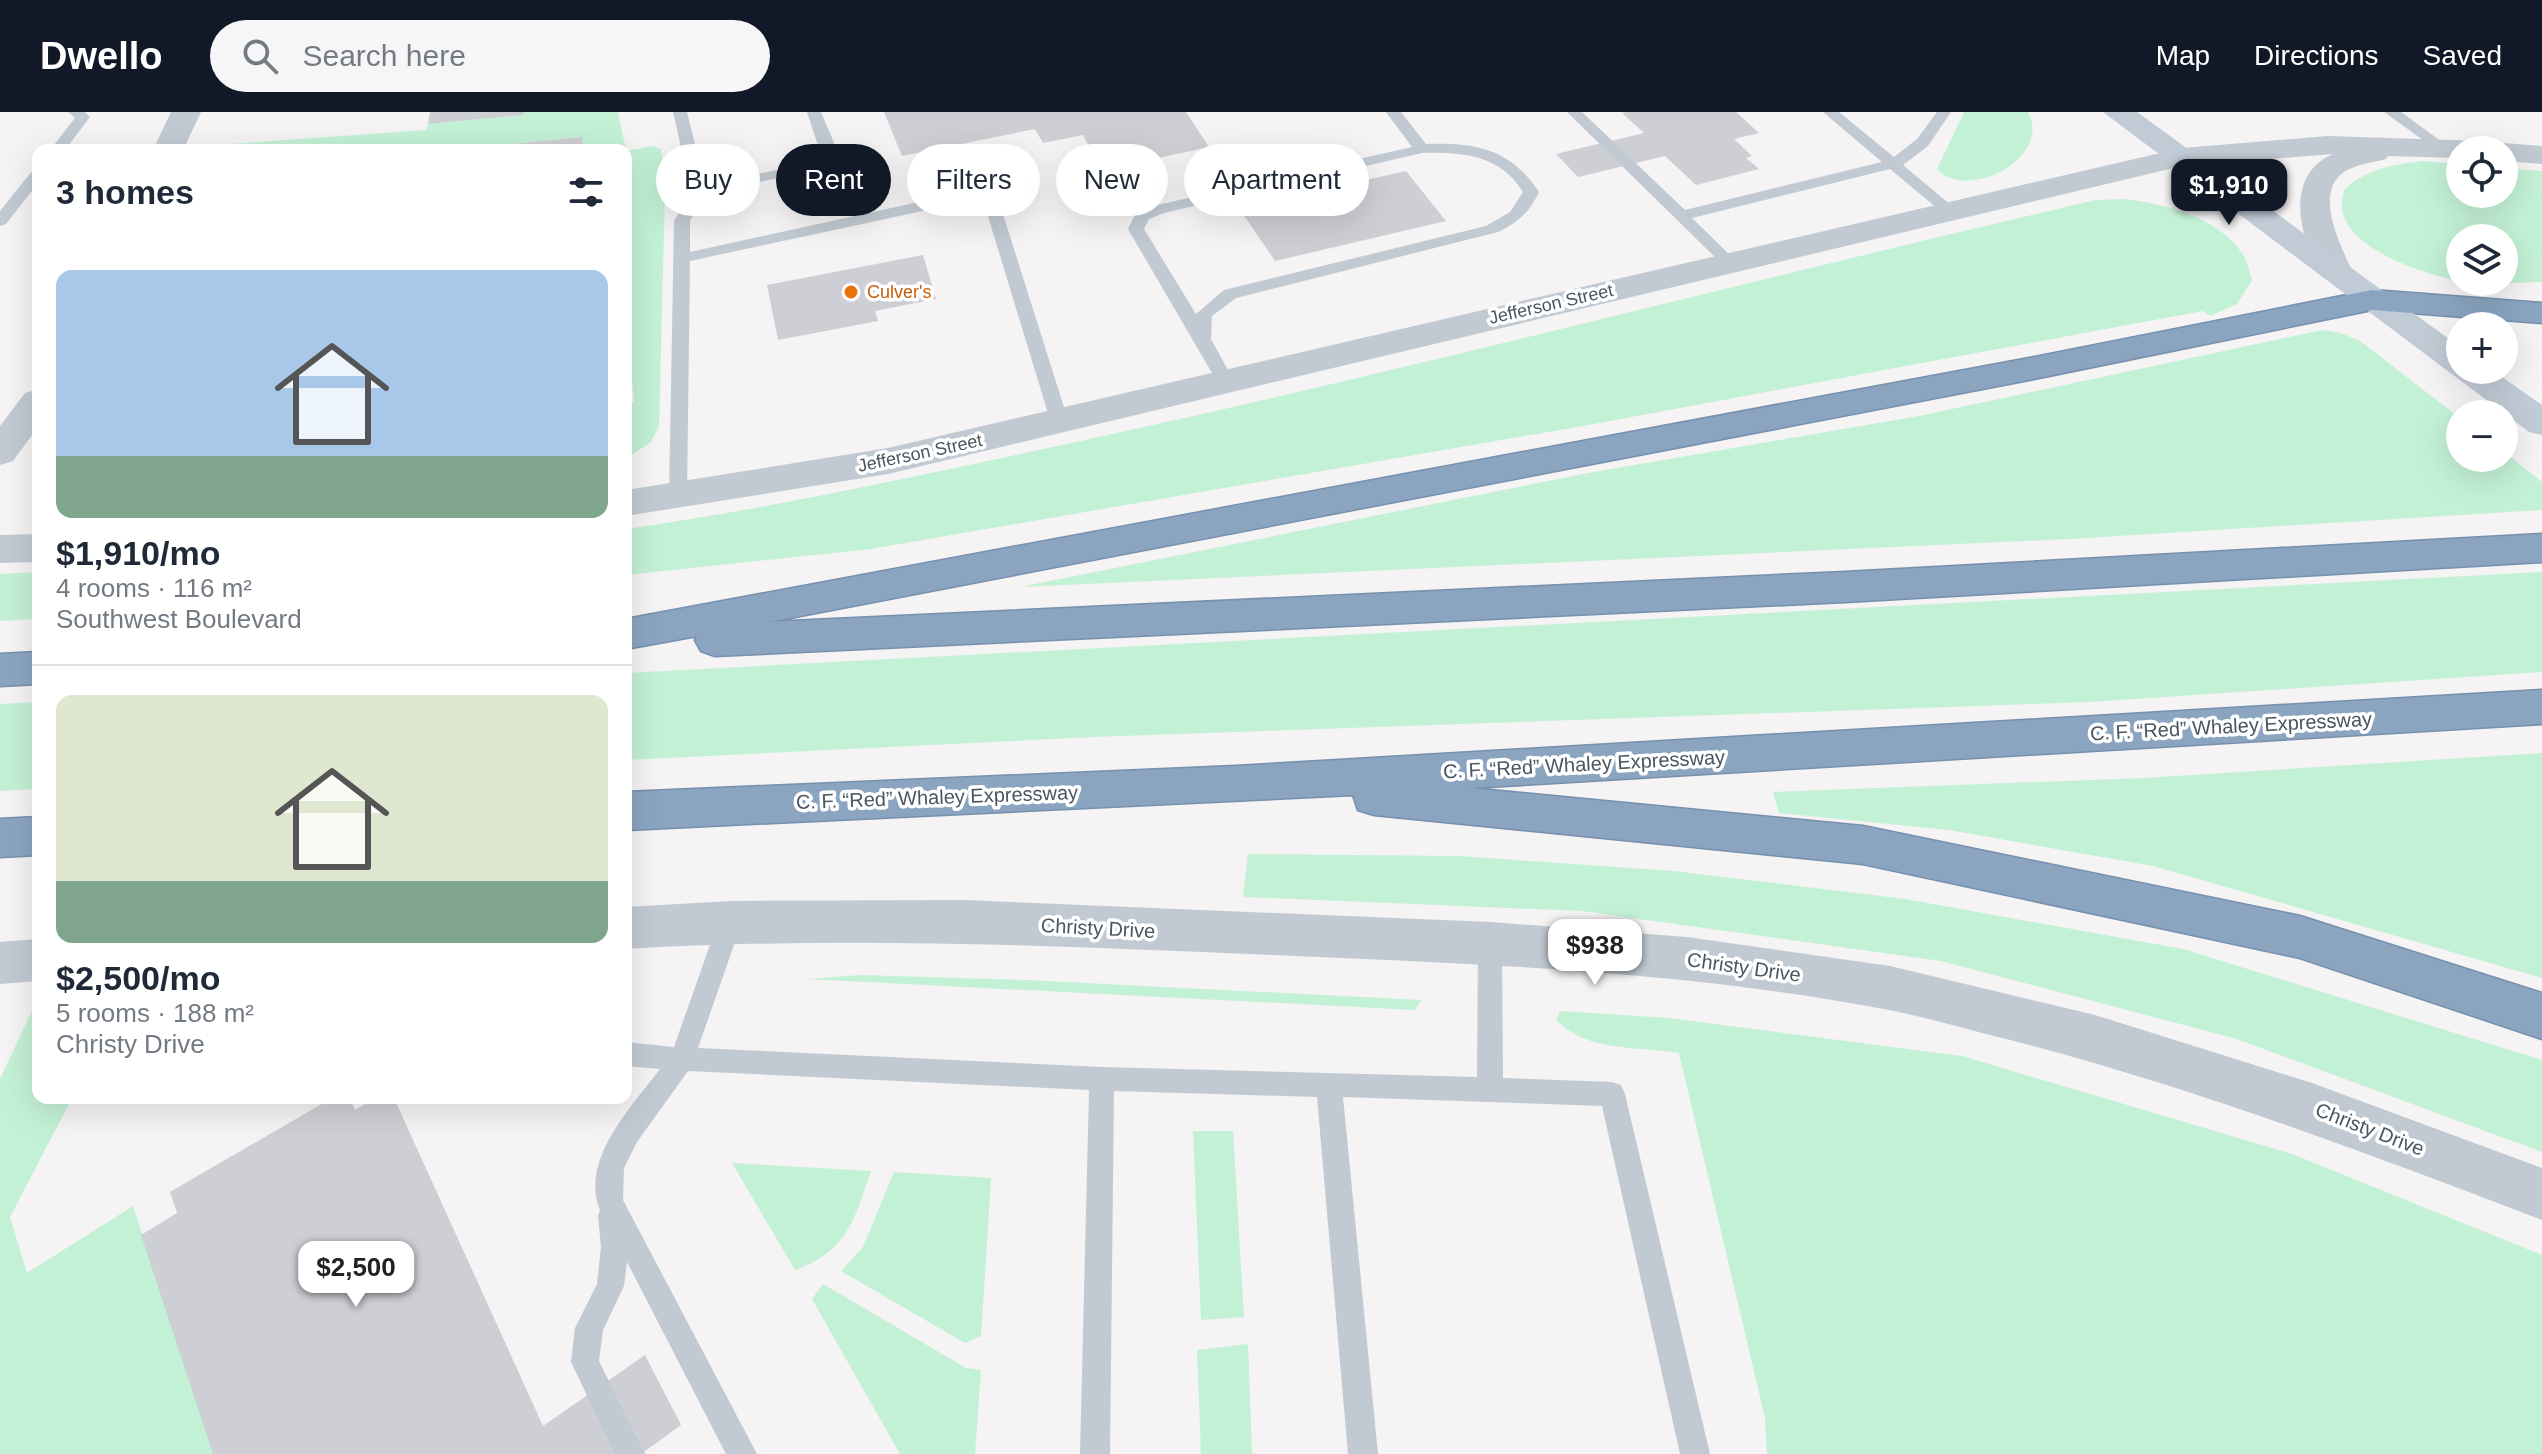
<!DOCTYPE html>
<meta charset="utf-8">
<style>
:root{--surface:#fff;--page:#f6f6f7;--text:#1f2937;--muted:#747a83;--line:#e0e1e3;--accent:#111827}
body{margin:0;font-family:Arial,sans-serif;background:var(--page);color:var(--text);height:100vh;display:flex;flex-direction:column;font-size:30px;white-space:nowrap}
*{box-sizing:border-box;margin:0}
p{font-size:26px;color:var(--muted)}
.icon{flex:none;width:44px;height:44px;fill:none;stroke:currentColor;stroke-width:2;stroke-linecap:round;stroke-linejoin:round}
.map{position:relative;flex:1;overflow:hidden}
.side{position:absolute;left:32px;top:32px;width:600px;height:960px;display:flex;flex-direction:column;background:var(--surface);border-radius:16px;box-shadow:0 8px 32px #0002}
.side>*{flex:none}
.hud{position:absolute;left:656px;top:32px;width:760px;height:72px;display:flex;gap:16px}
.controls{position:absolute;left:2446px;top:24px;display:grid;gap:16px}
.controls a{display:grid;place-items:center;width:72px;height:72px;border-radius:50%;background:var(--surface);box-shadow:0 8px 32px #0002;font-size:40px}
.price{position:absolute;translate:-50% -68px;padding:0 18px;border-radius:16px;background:#fff;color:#222;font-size:26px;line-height:52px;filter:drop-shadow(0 2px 4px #0008)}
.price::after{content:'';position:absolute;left:50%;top:48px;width:24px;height:18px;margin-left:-12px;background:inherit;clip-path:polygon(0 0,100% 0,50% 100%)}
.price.selected{background:var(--accent);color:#fff}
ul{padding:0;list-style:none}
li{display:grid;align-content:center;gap:16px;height:424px;padding:0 24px}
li+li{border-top:2px solid var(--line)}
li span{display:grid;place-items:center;height:248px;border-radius:16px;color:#555}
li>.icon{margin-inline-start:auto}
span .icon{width:144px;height:144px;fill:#fffc;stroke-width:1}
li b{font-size:34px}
h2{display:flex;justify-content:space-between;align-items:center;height:96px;padding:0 24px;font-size:34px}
.tag{padding:0 28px;border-radius:36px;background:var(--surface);box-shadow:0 8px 32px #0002;font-size:28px;line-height:72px}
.tag.selected{background:var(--accent);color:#fff}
header{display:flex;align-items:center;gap:48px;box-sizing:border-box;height:112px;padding:0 40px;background:var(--accent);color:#fff}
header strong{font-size:38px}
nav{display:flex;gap:44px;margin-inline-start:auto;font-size:28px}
.search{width:560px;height:72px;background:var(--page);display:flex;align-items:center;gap:20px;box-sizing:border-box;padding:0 28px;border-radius:44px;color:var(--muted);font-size:30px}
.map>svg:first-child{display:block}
</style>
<header>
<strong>Dwello</strong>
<div class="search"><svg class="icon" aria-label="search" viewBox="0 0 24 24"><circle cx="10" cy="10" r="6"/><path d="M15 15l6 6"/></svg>Search here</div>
<nav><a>Map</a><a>Directions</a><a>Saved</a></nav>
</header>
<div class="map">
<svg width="2542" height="1342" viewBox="0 0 2542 1342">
<rect width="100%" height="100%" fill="#f5f3f3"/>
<!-- green -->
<g fill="#c3f1d5">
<polygon points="524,0 618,0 626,38 583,38 582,25 452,38 204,38 217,33 426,18 428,12 523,3"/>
<path d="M1964 0H2028C2053 46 1967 90 1937 57Z"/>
<polygon points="653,34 661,37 665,82 659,314 651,330 626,347 626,293 634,290 626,203 626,39"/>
<path d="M2423 49 2460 52V82H2504V56L2542 59V170L2480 172 2466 170H2504V126H2460V169C2426 163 2348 138 2342 97 2341 91 2343 83 2344 78 2368 56 2392 53 2423 49Z"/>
<path d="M2126 87C2168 93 2219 105 2244 144 2248 150 2249 161 2252 168L2237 192 2210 204 2203 199 1583 314 871 437 626 463V417C759 398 889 370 1020 342 1381 266 1737 171 2096 88Z"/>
<polygon points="2322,218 2341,221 2360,229 2460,306 2460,346 2504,346 2504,340 2542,370 2542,398 2069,427 1020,475 1588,361 1919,304"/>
<polygon points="38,460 38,507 0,509 0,462"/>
<polygon points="2542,460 2542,560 2089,590 1093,625 626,648 626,561"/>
<polygon points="38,590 38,677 0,679 0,592"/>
<polygon points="2542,641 2542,866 2153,754 1949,718 1779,701 1773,680 2143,666"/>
<polygon points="1248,742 1460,744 1674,759 1905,787 2183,837 2542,948 2542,1040 2237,927 1941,849 1582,799 1243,785"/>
<polygon points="861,863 1026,868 1422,888 1415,898 808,867"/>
<polygon points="38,886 38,986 72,986 10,1105 27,1161 133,1094 214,1342 0,1342 0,967"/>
<path d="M1560 899 1669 906 1962 944 2292 1042 2542 1143V1342H1767L1765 1306 1679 941C1637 934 1587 940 1556 908Z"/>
<polygon points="1193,1019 1233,1019 1244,1205 1201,1208"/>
<path d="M732 1051 871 1059C854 1108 848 1139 795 1158Z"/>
<polygon points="894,1060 991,1066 981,1224 965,1231 841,1159 863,1135"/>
<polygon points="823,1172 966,1256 981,1258 975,1342 900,1342 812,1187"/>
<polygon points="1248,1232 1252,1342 1201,1342 1197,1238"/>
</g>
<!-- building -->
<g fill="#cdcfd5">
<polygon points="430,0 524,0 523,3 428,12"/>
<polygon points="884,0 1186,0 1209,35 1102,58 1083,23 1043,31 1035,17 902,44"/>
<polygon points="1625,0 1736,0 1759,21 1734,27 1752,44 1746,46 1759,57 1696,73 1665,44 1578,65 1556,42 1644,21 1622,1"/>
<polygon points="582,25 583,38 473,38 473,36"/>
<polygon points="1406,59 1446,109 1275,149 1243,102 1302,88 1299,83"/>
<polygon points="923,143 936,187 875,199 878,209 778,228 767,173"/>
<polygon points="626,233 632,276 626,278"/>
<polygon points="332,986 350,986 355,998 375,986 394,986 543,1314 645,1243 681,1313 641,1342 213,1342 141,1123 177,1101 170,1080"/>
</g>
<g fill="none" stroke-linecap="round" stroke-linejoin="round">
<defs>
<g id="motorway">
<polygon points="2372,178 2542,191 2542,211 2372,198 2024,269 769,510 1845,460 2542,422 2542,450 1845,490 715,544 701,539 695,528 697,524 626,537 626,507 2024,247"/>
<polygon points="38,540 38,572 0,574 0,542"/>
<polygon points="2542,578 2542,612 1470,676 1863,714 2300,804 2542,881 2542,927 2300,846 1863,752 1374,703 1358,698 1353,683 626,718 626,680 1236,654"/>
<polygon points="38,705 38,743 0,745 0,707"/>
</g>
</defs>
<!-- motorway casing -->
<use href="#motorway" stroke="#7690ad" stroke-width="3"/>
<!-- service -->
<g fill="#c1cad2" fill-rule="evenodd">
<polygon points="68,0 85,0 90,5 65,38 50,38 75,6"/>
<polygon points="673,0 687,0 705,73 814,50 821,43 807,0 821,0 835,33 837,44 824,56 705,82 690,109 690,140 960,81 986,85 1002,99 1069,311 1066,315 1060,317 1051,311 987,101 977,92 960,91 690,149 687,384 678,391 671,389 669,384 674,109 691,79"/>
<path d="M1386 0H1401L1426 32C1475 30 1511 37 1539 80 1530 100 1517 111 1498 120L1236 186 1212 204 1211 227 1234 269 1231 273H1219L1128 117 1136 101 1153 94 1412 35ZM1422 41C1463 40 1500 43 1523 80L1510 100 1486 114 1224 178 1196 202 1144 117 1149 107 1164 101Z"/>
<polygon points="1567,0 1582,0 1685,98 1882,50 1823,0 1839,0 1894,45 1917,27 1937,0 1951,0 1928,34 1903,53 1958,99 1956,102 1944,102 1890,57 1692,106 1737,150 1735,153 1723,153"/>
<polygon points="2384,0 2401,0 2449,35 2447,38 2437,38"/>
<polygon points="38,56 38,71 6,112 0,114 0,99 33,58"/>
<path d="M730 800 738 803 742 810 698 936 1102 955 1477 965 1478 831 1482 824 1490 820 1498 824 1502 831 1503 966 1612 970 1621 973 1625 982 1710 1342H1680L1602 994 1343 985 1378 1342H1348L1317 985 1114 979 1110 1342H1080L1089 978 688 959 637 1030 624 1056 623 1088 757 1342H726L627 1150 624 1174 603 1218 599 1249 645 1342H615L571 1250 575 1216 597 1172 601 1135 598 1104 600 1098C579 1048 633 993 660 957L626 954V930L674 935 718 810 722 803Z"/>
</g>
<!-- minor -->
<g fill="#c1cad2" fill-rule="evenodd">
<polygon points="171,0 201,0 183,38 153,38"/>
<polygon points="38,277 38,315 13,349 0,353 0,314 25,281"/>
</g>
<!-- tertiary -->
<g fill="#c1cad2" fill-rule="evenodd">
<path d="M2328 24 2480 29 2493 35 2504 31 2542 34V52L2504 49V38H2460V46L2388 44 2386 47C2372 51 2356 52 2344 60 2313 81 2341 134 2352 159L2348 166 2336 169 2324 166C2300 130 2282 64 2333 42L2182 54 888 362 626 404V378L888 336 2182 36Z"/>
<polygon points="38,422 38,450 0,451 0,423"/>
<path d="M964 788 1490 810 1687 825 1890 854 2095 903 2312 971 2542 1056V1108C2361 1039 2182 971 1994 924 1959 915 1924 905 1889 898 1686 859 1479 852 1273 843 1057 834 842 824 626 837V795L730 789Z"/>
<polygon points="38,827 38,869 0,872 0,830"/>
</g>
<!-- secondary -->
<polygon fill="#c1cbd6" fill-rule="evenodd" points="2103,0 2137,0 2460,235 2460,258 2492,258 2542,293 2542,323 2529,320"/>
<!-- motorway -->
<use href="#motorway" fill="#8ba5c1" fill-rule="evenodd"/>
</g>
<!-- markers -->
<circle fill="#e8710a" stroke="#fff" stroke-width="3" cx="851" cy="180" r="8"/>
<g text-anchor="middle" stroke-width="7" stroke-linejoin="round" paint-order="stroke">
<!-- far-food labels -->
<g font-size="18" fill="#c56008" stroke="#fff" text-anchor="start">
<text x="867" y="186">Culver's</text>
</g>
<!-- far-street labels -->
<g font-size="18" fill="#4a5661" stroke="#fff">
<text transform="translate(1551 192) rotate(-13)" y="6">Jefferson Street</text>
<text transform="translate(920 341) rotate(-12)" y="6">Jefferson Street</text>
</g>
<!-- street labels -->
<g font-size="20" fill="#4a5661" stroke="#fff">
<text transform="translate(2231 614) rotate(-3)" y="7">C. F. “Red” Whaley Expressway</text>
<text transform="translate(1584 652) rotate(-3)" y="7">C. F. “Red” Whaley Expressway</text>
<text transform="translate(937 685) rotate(-2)" y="7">C. F. “Red” Whaley Expressway</text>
<text transform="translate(1098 816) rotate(3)" y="7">Christy Drive</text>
<text transform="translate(1744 855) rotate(8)" y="7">Christy Drive</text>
<text transform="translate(2370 1017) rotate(21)" y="7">Christy Drive</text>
</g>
</g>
</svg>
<div class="controls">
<a><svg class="icon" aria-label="locate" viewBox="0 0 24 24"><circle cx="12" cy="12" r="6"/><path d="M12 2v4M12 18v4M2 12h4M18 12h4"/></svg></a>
<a><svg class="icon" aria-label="layers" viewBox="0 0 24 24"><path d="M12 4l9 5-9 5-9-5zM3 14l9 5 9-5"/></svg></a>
<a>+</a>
<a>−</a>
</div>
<b class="price selected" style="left:2229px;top:115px">$1,910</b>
<b class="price" style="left:1595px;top:875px">$938</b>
<b class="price" style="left:356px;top:1197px">$2,500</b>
<div class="hud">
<a class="tag">Buy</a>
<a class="tag selected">Rent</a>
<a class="tag">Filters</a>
<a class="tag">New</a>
<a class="tag">Apartment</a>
</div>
<section class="side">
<h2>3 homes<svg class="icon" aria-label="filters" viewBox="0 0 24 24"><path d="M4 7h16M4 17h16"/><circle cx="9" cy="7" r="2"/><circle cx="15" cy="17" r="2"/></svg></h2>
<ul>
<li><span style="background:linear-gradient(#a9c7e8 75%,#7fa58c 0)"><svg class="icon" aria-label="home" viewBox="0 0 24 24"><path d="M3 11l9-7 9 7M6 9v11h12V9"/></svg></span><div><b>$1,910/mo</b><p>4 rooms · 116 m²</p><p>Southwest Boulevard</p></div></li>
<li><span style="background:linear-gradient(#dfe7d0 75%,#7fa58c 0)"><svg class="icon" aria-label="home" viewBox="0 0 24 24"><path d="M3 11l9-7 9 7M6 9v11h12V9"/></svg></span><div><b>$2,500/mo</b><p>5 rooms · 188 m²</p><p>Christy Drive</p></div></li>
</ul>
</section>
</div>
